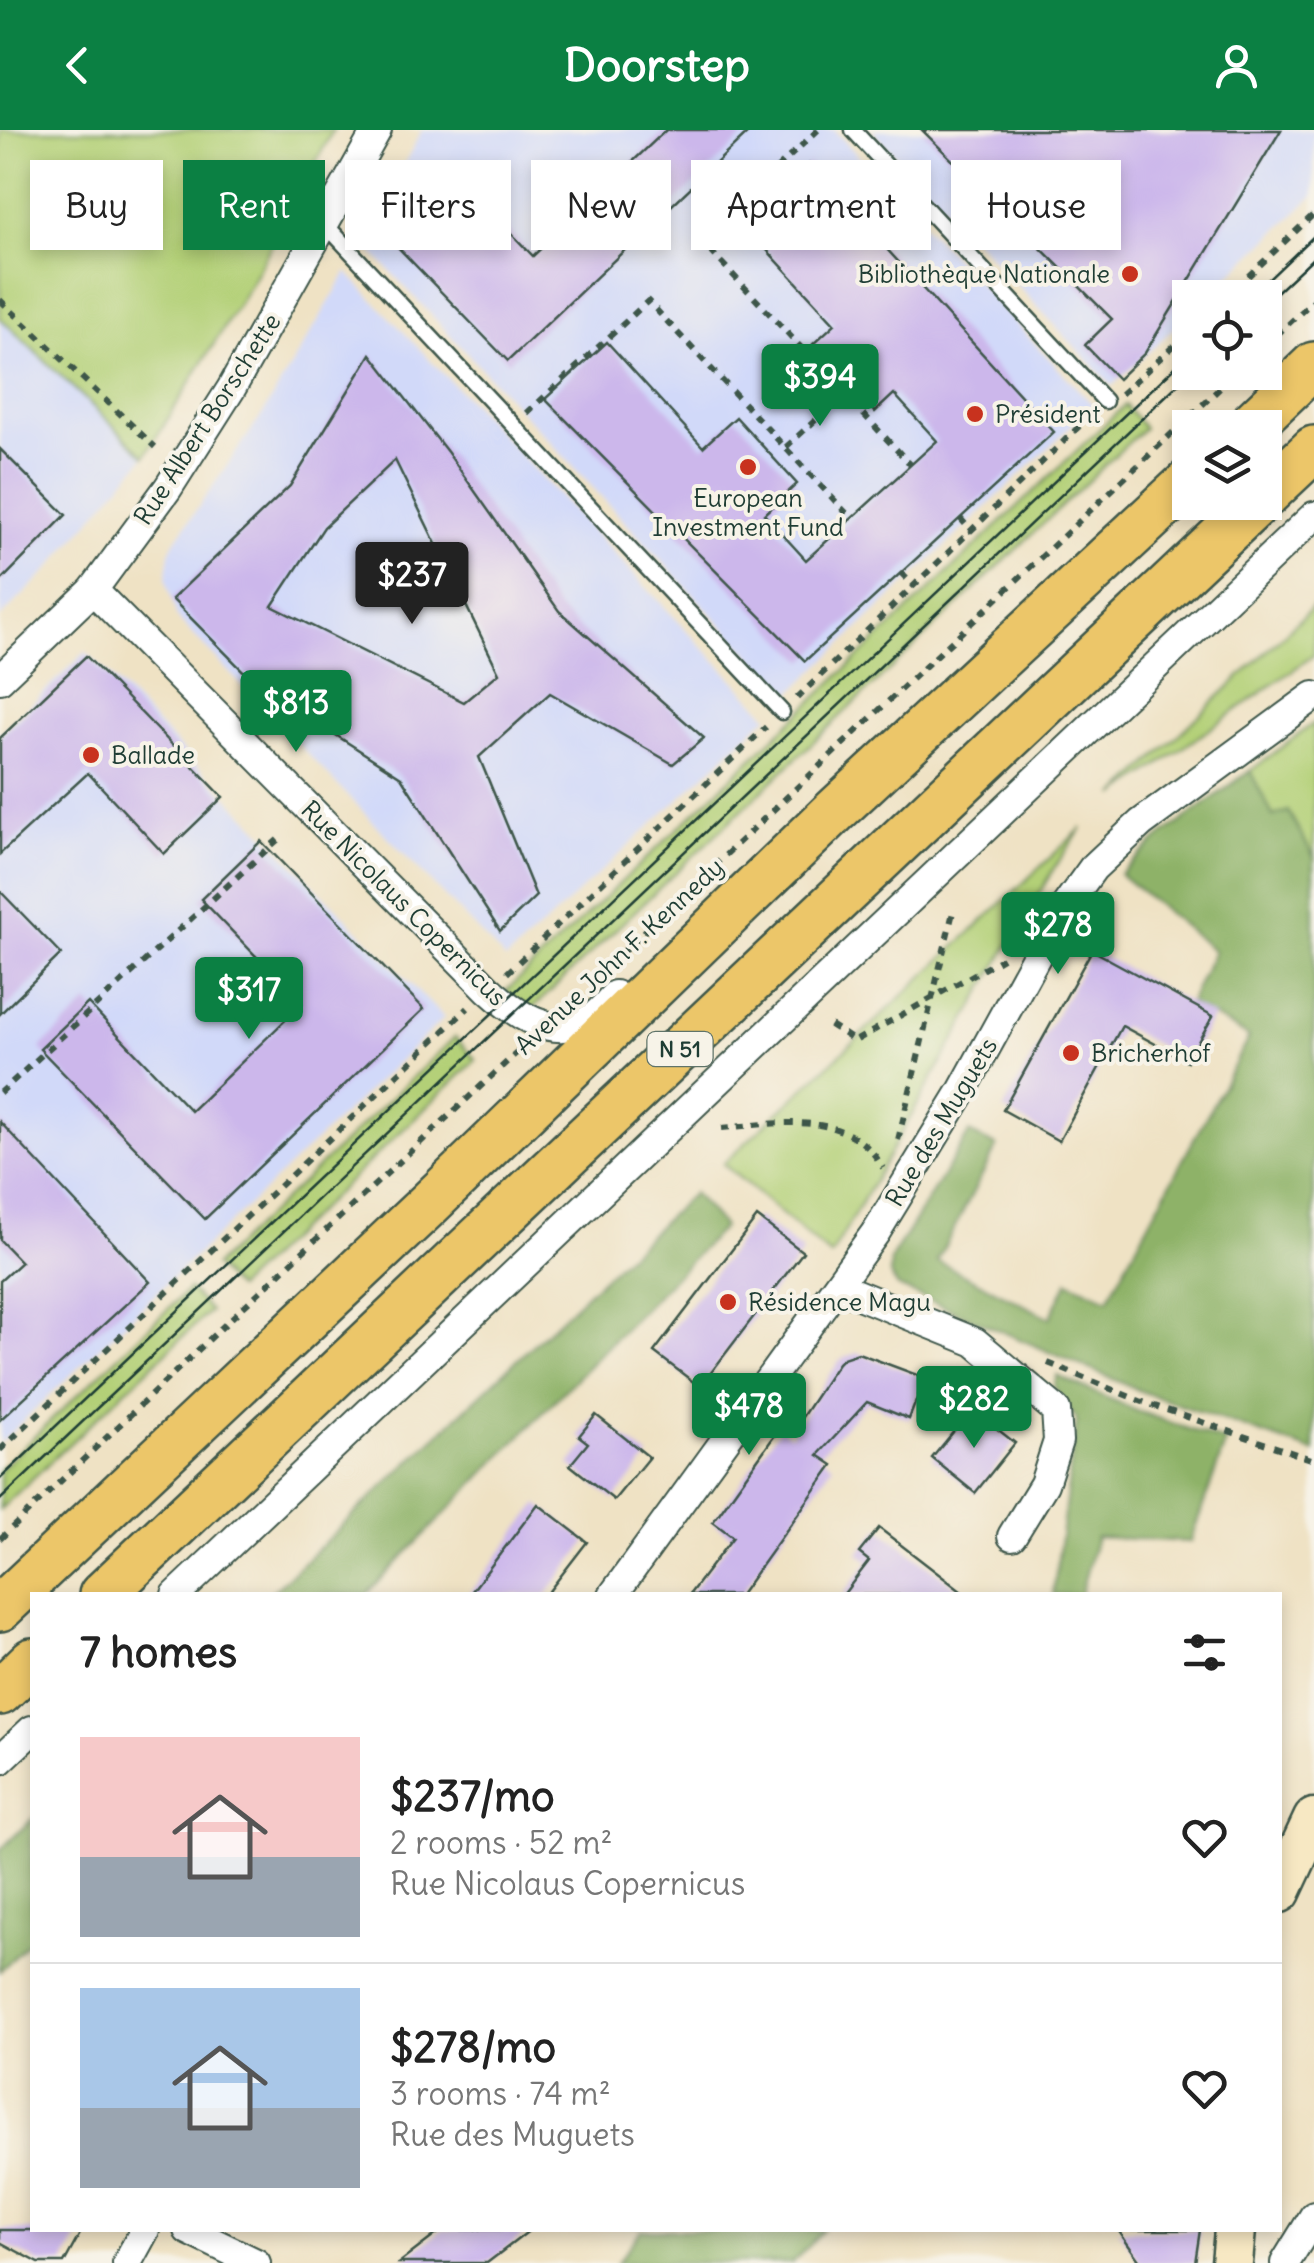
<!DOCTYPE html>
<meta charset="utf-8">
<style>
:root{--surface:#fff;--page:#f6f6f6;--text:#222;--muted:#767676;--line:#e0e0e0;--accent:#0b8043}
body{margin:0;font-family:Delius,sans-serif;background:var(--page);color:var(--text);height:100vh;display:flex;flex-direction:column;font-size:38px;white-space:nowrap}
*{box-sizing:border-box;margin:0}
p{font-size:32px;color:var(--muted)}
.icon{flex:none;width:55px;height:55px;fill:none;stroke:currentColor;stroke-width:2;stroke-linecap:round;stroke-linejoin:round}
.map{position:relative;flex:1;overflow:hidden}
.drawer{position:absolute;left:30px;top:1462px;width:1252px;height:640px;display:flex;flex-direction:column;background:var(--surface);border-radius:0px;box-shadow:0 5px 15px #0003}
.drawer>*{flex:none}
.hud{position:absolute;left:30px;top:30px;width:1255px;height:90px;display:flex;gap:20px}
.buttons{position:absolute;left:1172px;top:150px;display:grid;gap:20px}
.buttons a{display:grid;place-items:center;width:110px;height:110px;border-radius:0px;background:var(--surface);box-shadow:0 5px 15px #0003;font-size:50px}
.price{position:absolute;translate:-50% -85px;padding:0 22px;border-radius:10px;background:var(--accent);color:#fff;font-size:32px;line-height:65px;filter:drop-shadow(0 2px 5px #0008)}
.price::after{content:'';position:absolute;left:50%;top:60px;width:30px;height:22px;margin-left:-15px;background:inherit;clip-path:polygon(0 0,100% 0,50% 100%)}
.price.selected{background:#222;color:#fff}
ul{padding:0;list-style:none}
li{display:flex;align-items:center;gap:30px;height:250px;padding:0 50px}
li+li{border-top:2px solid var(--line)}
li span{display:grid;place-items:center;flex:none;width:280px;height:200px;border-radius:0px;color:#555}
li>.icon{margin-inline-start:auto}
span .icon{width:120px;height:120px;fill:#fffc;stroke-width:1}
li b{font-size:42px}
h2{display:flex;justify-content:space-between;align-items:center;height:120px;padding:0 50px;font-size:42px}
.chip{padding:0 35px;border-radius:0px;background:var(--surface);box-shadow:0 5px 15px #0003;font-size:35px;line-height:90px}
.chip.selected{background:var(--accent);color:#fff}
header{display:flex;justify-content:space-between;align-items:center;height:130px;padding:0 50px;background:var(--accent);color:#fff;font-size:45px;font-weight:700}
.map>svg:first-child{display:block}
</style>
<header><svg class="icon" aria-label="back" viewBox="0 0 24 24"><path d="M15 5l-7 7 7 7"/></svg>Doorstep<svg class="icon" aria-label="person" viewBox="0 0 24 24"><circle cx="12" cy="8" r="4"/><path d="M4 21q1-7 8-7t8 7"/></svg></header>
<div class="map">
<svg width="1314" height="2133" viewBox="0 0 1314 2133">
<rect width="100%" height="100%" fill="#f7f3e8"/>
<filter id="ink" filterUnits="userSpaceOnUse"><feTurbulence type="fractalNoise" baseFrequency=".01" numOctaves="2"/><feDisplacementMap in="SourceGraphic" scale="20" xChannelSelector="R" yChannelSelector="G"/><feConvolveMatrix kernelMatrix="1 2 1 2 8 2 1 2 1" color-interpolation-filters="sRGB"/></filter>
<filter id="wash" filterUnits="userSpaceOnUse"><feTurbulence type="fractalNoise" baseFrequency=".0048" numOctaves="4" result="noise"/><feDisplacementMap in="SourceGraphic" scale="40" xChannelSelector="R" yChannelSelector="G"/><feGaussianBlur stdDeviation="2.25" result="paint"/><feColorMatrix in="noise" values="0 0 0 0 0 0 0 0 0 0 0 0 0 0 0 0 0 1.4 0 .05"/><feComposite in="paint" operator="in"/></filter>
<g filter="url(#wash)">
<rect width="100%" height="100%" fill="#efe2c4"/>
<!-- built -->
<g fill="#d1d9f9">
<polygon points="422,0 834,0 1093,275 788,566 363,112"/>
<polygon points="872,0 1314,0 1314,66 1207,167 1190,168 1190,183 1112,256"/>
<polygon points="347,142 768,586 506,830 177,488 166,449 171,417 264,282"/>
<polygon points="0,188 145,326 51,437 0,488"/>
<polygon points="86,522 444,888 0,1313 0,604"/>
</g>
<!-- green -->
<g fill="#b3d077" stroke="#698656" stroke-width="2.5">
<polygon points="0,0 333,0 249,157 145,326 0,188"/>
<polygon points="1125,275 1144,298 532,879 505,862"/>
<polygon points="1314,476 1314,525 1115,666"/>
<polygon points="1314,593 1314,727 1288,682 1273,686 1250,641"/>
<polygon points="1082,698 1054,738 1007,818 831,1126 723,1034"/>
<polygon points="455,907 476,930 236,1159 214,1136"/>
<polygon points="189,1159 210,1181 0,1379 0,1339"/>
</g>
<!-- forest -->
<g fill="#8eb268" stroke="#56784e" stroke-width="2.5">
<polygon points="1250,641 1273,686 1288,681 1314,727 1314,1322 1143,1262 898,1157 890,1145 891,1129 969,1003 997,1016 937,1131 1050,1188 1068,1151 1108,1169 1249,907 1189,873 1214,821 1120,744 1159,708"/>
<polygon points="693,1063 723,1097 366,1465 269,1465"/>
<polygon points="1057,1246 1137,1281 1226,1312 1190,1412 1096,1407 1080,1465 1053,1465 1077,1290 1054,1257"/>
<polygon points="32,1689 32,1808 0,1841 0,1720"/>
<polygon points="641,2100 823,2100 792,2133 617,2133"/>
</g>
<g id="blocks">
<!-- building -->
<g fill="#ccb7eb" fill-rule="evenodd">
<polygon points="666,0 751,0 508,231 389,108 455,45 533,126"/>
<polygon points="922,0 1281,0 1145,223 1118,249 1085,215 1112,189"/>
<polygon points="809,34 1054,302 805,531 545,269 607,212 703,317 736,287 797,354 764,384 806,430 937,311 894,264 875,282 813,214 835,194 743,94"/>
<path d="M371 224 448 323 559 481 704 608 673 634 550 563 479 627 536 766 500 801 401 647 255 553 172 469 290 356ZM395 330 499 543 464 572 272 476 324 397Z"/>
<polygon points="0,319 66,385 0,452"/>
<polygon points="86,526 223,667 164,724 88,643 0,724 0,608"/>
<polygon points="261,711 424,879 205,1089 40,919 88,873 191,981 302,874 201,769"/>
<polygon points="0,761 61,824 0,884"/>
<polygon points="1092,820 1213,886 1187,931 1122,896 1059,1011 1003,980"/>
<polygon points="0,992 150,1152 0,1290 0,1151 21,1132 0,1110"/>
<polygon points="757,1087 803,1122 700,1257 654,1222"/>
<polygon points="858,1223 925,1248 909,1289 867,1272 818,1325 833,1335 740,1465 689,1465 733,1407 713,1392 780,1298 790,1305 838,1233 843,1228"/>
<polygon points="972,1279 1015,1313 975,1363 932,1328"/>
<polygon points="596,1285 649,1327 614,1370 570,1335 588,1313 579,1306"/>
<polygon points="538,1374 587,1412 546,1465 469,1465"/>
<polygon points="879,1398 966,1465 843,1465 869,1431 859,1423"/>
<polygon points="0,2100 82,2100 64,2133 39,2133 0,2112"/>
<polygon points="442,2100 530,2100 487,2133 399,2133"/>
<polygon points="1118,2100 1200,2100 1195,2133 1141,2133"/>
</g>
</g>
</g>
<g filter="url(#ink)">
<use href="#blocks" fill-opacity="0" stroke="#3e564a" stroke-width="2.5"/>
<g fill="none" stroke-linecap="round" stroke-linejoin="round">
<defs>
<g id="lane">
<polyline points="853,0 1105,271"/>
<polyline points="326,95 782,582"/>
</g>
<g id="street">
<path d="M93 460 488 859C515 884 553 912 591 888 600 883 608 872 615 865"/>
<polyline points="0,549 93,460 168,358 231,259 377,0"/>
<polyline points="839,1157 975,1212 1056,1280 1058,1311 1044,1354 1012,1406"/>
<polyline points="176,1465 1314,386"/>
<polyline points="613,1465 876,1102 961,963 1059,785 1093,738 1141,693 1314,566"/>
<polyline points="0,1630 32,1600"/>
<polyline points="188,2100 256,2133"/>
<polyline points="127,2133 145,2100"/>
<polyline points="1285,2133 1314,2086"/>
</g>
<g id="secondary">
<polyline points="1280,1762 1314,1689"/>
<polyline points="1232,2133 1235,2100"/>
</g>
<g id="primary">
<polyline points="1248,298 1314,235"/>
<polyline points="1265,365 1314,319"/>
<polyline points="102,1465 1258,372"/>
<polyline points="0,1478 430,1073 835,681 1190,351"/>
<polyline points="0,1562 32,1531"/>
</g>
</defs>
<!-- lane casing -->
<use href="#lane" stroke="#3e564a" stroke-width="19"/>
<!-- street casing -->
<use href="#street" stroke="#3e564a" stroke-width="32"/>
<!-- secondary casing -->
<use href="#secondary" stroke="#3e564a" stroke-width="45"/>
<!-- primary casing -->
<use href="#primary" stroke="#3e564a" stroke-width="50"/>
<!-- path -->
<g stroke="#3e564a" stroke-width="6" stroke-dasharray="8 8" stroke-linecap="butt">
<polyline points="818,0 742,71 748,77 706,116 911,335"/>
<polyline points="1225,168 1314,84"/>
<polyline points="0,170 155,317"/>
<polyline points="1265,216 1314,170"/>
<polyline points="1121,264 1190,201"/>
<polyline points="527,283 648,171 852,389"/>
<polyline points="786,317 844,264"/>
<polyline points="960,388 972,402"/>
<polyline points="901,443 915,457"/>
<polyline points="797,568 1091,285"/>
<polyline points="609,835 1237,242"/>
<polyline points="507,843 766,597"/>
<polyline points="830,895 855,911 1003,828"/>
<polyline points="0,963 283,705"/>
<path d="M722 998C779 993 851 979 883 1038"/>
<polyline points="898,1010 954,778"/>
<polyline points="1048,1233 1140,1271 1314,1330"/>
<polyline points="0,1320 468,878"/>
<polyline points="0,1409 238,1182 524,916"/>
</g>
<!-- lane -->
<use href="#lane" stroke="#fff" stroke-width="14"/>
<!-- street -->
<use href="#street" stroke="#fff" stroke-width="28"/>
<!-- secondary -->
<use href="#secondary" stroke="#f7e8c3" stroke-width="40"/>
<!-- primary -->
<use href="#primary" stroke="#ecc669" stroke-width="45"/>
<!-- tram -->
<g stroke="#1f3d34" stroke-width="2.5">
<polyline points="1249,168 1314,106"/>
<polyline points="1265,173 1314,127"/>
<polyline points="0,1349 1190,223"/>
<polyline points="0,1370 1191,242"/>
</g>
</g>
</g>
<!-- markers -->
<g fill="#c8321e" stroke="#f7f3e8" stroke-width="4">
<circle cx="1130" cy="144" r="10"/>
<circle cx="975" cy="284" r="10"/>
<circle cx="748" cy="337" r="10"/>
<circle cx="91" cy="625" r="10"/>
<circle cx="1071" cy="923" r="10"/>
<circle cx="728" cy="1172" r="10"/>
</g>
<g text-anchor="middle" stroke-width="8" stroke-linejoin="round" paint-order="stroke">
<!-- shield labels -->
<rect fill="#f7f3e8" stroke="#60746a" stroke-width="2.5" x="647.5" y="902" width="65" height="34" rx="8"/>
<g font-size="22" font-weight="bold" fill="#1f3d34">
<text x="680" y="927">N 51</text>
</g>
<!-- poi labels -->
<g font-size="25" fill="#1f3d34" stroke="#f7f3e8" text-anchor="start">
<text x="1110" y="153" text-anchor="end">Bibliothèque Nationale</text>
<text x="995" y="293">Président</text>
<text x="748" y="377" text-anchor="middle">European<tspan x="748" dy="29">Investment Fund</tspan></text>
<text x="111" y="634">Ballade</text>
<text x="1091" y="932">Bricherhof</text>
<text x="748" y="1181">Résidence Magu</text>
</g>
<!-- street labels -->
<g font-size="25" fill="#1f3d34" stroke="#f7f3e8">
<text transform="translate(207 289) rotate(-57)" y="9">Rue Albert Borschette</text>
<text transform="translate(404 773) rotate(45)" y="9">Rue Nicolaus Copernicus</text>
<text transform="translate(619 826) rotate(-43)" y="9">Avenue John F. Kennedy</text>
<text transform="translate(941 992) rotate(-59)" y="9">Rue des Muguets</text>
</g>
</g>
</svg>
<div class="buttons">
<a><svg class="icon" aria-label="locate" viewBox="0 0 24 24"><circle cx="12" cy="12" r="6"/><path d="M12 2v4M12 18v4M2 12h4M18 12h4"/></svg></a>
<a><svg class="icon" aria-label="layers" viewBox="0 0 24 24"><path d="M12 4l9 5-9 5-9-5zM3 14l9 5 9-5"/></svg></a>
</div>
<b class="price" style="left:820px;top:299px">$394</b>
<b class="price selected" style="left:412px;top:497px">$237</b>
<b class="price" style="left:296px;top:625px">$813</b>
<b class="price" style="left:1058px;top:847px">$278</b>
<b class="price" style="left:249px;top:912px">$317</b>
<b class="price" style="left:974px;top:1321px">$282</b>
<b class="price" style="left:749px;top:1328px">$478</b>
<div class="hud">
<a class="chip">Buy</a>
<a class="chip selected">Rent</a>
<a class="chip">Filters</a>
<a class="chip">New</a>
<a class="chip">Apartment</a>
<a class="chip">House</a>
</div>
<section class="drawer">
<h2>7 homes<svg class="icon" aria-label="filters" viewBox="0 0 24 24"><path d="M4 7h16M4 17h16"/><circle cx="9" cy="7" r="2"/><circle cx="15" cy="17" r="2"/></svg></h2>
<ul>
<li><span style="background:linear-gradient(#f6c9c9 60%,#9aa5b1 0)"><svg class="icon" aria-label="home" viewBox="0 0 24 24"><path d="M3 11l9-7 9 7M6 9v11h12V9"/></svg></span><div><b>$237/mo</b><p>2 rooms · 52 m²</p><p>Rue Nicolaus Copernicus</p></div><svg class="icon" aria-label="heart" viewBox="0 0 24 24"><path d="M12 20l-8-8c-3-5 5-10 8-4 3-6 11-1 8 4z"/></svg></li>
<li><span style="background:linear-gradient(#a9c7e8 60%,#9aa5b1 0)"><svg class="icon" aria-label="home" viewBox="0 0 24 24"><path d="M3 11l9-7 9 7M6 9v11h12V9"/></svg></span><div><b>$278/mo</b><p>3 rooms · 74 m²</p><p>Rue des Muguets</p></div><svg class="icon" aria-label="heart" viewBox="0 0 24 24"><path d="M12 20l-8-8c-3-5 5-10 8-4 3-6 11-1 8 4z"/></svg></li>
</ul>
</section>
</div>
